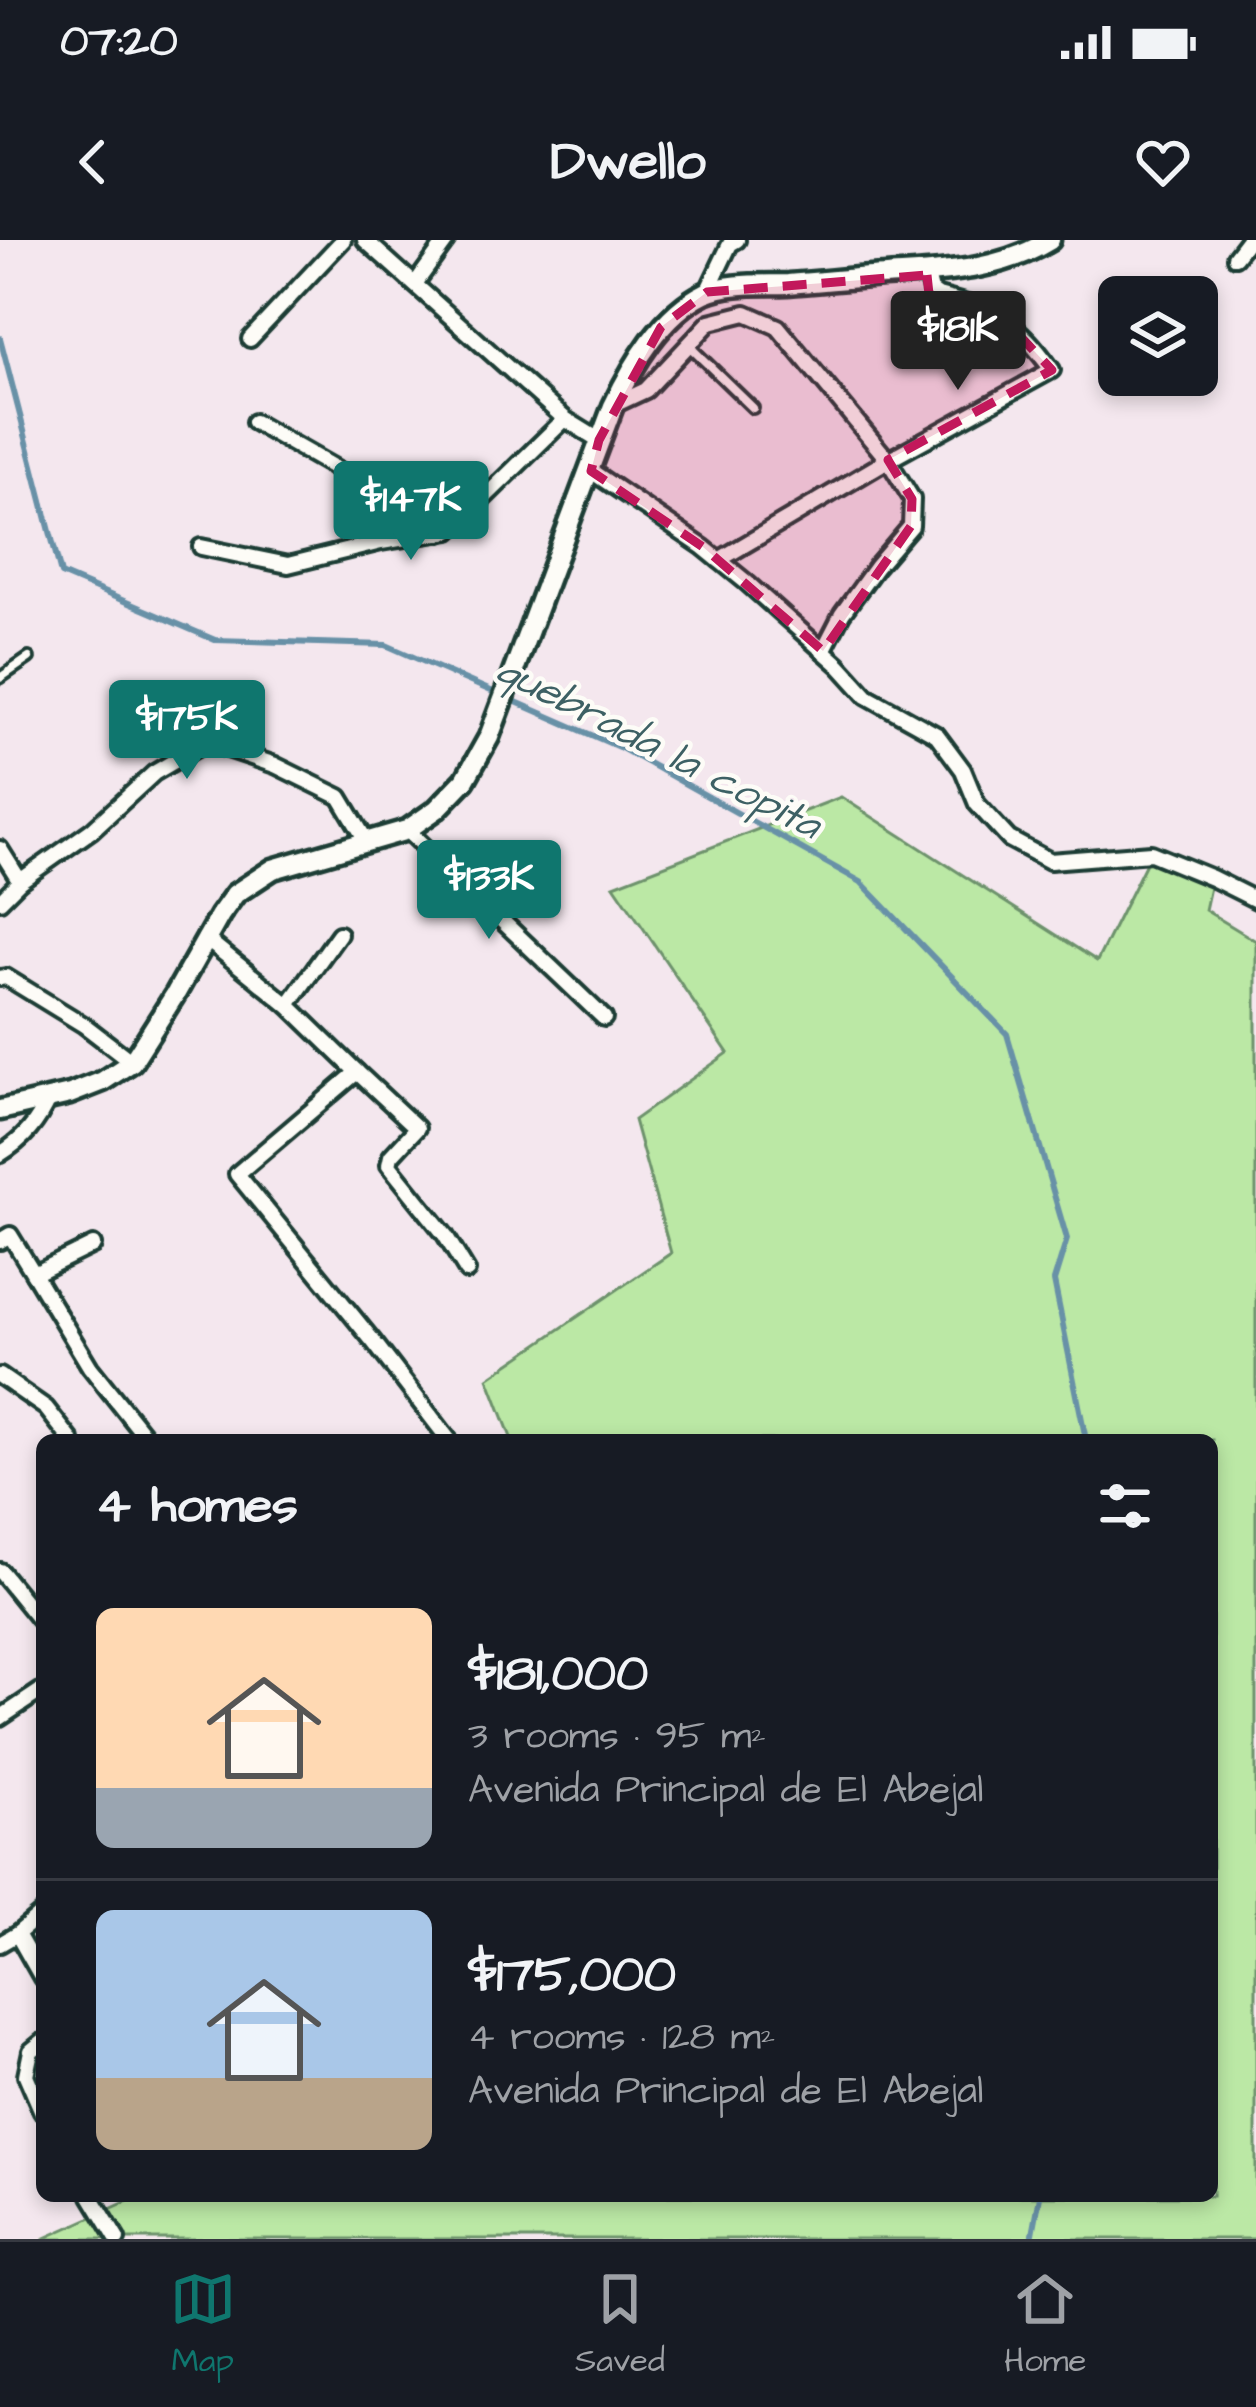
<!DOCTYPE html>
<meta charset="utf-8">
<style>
:root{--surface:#171b24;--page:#20242c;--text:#f1f3f6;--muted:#9ea1a6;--line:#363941;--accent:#0f766e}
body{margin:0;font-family:"Architects Daughter",sans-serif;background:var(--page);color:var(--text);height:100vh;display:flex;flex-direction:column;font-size:45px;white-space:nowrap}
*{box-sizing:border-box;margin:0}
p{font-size:39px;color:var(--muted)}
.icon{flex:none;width:66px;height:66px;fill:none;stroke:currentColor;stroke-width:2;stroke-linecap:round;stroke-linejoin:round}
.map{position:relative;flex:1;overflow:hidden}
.side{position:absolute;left:36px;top:1194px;width:1182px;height:768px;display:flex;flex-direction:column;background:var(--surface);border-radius:18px;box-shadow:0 6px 18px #0003}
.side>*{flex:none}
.controls{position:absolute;left:1098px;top:36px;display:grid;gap:24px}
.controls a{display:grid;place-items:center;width:120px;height:120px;border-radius:18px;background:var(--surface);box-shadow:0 6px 18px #0003;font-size:60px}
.price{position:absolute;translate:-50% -102px;padding:0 27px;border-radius:12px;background:var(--accent);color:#fff;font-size:39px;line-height:78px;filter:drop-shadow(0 3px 6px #0008)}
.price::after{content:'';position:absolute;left:50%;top:72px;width:36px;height:27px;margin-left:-18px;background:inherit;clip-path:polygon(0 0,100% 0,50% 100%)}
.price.on{background:#222;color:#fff}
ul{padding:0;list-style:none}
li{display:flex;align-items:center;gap:36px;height:300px;padding:0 60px}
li+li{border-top:3px solid var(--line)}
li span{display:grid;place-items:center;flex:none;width:336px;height:240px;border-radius:18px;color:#555}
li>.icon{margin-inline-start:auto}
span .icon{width:144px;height:144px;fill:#fffc;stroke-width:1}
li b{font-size:51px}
h2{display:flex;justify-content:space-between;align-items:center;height:144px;padding:0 60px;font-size:51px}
.status{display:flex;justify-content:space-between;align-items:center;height:84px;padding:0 60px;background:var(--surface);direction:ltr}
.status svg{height:33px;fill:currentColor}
header{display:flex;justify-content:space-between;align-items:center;height:156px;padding:0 60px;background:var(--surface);font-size:54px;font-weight:700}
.tabs{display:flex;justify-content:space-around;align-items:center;height:168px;border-top:3px solid var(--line);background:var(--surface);font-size:33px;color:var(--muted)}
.tabs a{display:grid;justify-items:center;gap:6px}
.tabs .on{color:var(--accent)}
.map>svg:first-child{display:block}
</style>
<div class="status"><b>07:20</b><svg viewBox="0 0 49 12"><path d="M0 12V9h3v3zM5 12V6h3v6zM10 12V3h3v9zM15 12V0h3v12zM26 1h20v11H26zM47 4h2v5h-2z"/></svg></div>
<header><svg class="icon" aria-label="back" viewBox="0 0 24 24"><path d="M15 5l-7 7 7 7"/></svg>Dwello<svg class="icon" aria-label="heart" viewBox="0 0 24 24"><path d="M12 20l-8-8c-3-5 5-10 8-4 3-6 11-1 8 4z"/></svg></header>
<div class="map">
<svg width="1256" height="1999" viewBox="0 0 1256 1999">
<rect width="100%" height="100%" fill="#f4e7ee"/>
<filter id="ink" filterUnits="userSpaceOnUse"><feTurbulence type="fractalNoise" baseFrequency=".00833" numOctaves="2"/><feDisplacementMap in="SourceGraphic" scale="24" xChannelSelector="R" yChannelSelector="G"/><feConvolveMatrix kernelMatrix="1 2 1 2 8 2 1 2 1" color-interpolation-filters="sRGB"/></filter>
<g filter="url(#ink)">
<!-- green -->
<polygon fill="#bbe8a5" stroke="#6d926c" stroke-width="3" points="841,557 1097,721 1151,613 1212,638 1205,670 1256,701 1256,1999 43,1999 139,1956 1212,1956 1212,1200 512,1200 488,1138 671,1013 634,880 728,813 614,645"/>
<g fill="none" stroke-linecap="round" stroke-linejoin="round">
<!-- stream -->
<g stroke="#6891a7" stroke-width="6">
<polyline points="0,98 61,334 215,400 386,405 621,508 861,642 1007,794 1067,999 1054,1041 1086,1200"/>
<polyline points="1032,1999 1040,1956"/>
</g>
<defs>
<g id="service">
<polyline points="688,105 753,168"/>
<polyline points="0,438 29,418"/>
</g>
<g id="minor">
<polyline points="365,0 565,179 599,200"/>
<polyline points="1235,17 1248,0"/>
<polyline points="415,44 447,0"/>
<polyline points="707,52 730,4 737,0"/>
<polyline points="250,99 343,0"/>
<polyline points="614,165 646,150 710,82 746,73 778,87 888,220 912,259 911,286 876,327 842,374 823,411"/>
<polyline points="254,182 391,260 441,293"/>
<polyline points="591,231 703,307 746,342 839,425 867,456 937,495 963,530 977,564 1009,599 1050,621 1151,613 1212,638 1256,660"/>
<polyline points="201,307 288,325 381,302 450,291 565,179"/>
<path d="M719 320 888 220 1052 130C1016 80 997 71 938 56L931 51 927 35"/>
<polyline points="407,590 604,778"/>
<polyline points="0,609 20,641"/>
<polyline points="0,661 20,641 92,590 154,533 207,502 275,525 340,557 367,602"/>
<polyline points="205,698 288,765 357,832 237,934 373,1101 449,1200"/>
<polyline points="0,738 6,737 84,785 132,822"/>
<polyline points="288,765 339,694"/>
<polyline points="357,832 417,888 391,916 389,925 445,995 467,1031"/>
<path d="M0 914C23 900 38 883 49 857"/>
<polyline points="0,1001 10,995 34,1034 93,1005"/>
<polyline points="34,1034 90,1127 148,1200"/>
<polyline points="0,1136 46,1168 71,1200"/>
<polyline points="0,1331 42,1383"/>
<polyline points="0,1478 42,1450"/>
<polyline points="42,1673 17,1694 42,1738"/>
<polyline points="0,1704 17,1694"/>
<polyline points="42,1802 31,1811 26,1835 42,1872"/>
<polyline points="91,1956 117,1999"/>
</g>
<path id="secondary" d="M0 870 70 854 103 841 132 822 176 753 220 675 235 654 273 629 407 590 437 569 465 540 489 497 613 166C633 124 662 74 705 53 729 42 763 45 788 44 816 42 844 39 871 37 934 32 995 34 1050 0"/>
</defs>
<!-- service casing -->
<use href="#service" stroke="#1f3d34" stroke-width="16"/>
<!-- minor casing -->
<use href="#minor" stroke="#1f3d34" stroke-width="22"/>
<!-- secondary casing -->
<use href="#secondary" stroke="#1f3d34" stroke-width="27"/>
<!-- service -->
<use href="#service" stroke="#fdfcf7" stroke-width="8"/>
<!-- minor -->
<use href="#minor" stroke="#fdfcf7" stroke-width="14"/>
<!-- secondary -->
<use href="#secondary" stroke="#fdfcf7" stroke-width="18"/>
</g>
</g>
<!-- marked area -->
<path fill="#c2185b" fill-opacity="0.2" stroke="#c2185b" stroke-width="9" stroke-dasharray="24 15" stroke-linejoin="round" d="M927 35 929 54 1002 77 1052 130 888 220 912 259 911 286 823 411 703 307 591 231 599 200 661 87 707 52Z"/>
<g text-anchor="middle" stroke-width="9" stroke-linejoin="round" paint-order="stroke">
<!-- water labels -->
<g font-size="42" font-style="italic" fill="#3d6064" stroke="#fdfcf7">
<text transform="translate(660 505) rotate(27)" y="15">quebrada la copita</text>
</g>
</g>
</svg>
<div class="controls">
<a><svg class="icon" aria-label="layers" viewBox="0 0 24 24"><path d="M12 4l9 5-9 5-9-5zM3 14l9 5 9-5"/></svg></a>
</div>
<b class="price on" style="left:958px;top:153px">$181K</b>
<b class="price" style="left:411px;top:323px">$147K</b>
<b class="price" style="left:187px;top:542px">$175K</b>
<b class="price" style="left:489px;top:702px">$133K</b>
<section class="side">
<h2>4 homes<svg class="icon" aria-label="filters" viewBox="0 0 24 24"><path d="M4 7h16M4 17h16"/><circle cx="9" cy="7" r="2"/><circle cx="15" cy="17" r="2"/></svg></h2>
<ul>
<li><span style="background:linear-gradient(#ffd9b3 75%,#9aa5b1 0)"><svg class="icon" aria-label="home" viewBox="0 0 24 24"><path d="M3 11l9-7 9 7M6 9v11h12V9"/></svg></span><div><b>$181,000</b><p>3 rooms · 95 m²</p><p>Avenida Principal de El Abejal</p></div></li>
<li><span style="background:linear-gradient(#a9c7e8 70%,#b9a48a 0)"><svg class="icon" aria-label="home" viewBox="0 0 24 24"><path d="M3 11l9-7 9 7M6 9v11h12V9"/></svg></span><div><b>$175,000</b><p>4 rooms · 128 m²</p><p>Avenida Principal de El Abejal</p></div></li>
</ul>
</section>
</div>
<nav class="tabs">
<a class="on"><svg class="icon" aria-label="map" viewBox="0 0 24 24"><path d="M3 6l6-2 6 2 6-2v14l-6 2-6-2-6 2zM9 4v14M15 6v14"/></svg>Map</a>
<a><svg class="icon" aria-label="saved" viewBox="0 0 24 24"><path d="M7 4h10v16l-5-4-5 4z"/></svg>Saved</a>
<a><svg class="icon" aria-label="home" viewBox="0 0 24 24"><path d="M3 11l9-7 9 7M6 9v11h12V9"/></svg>Home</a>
</nav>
